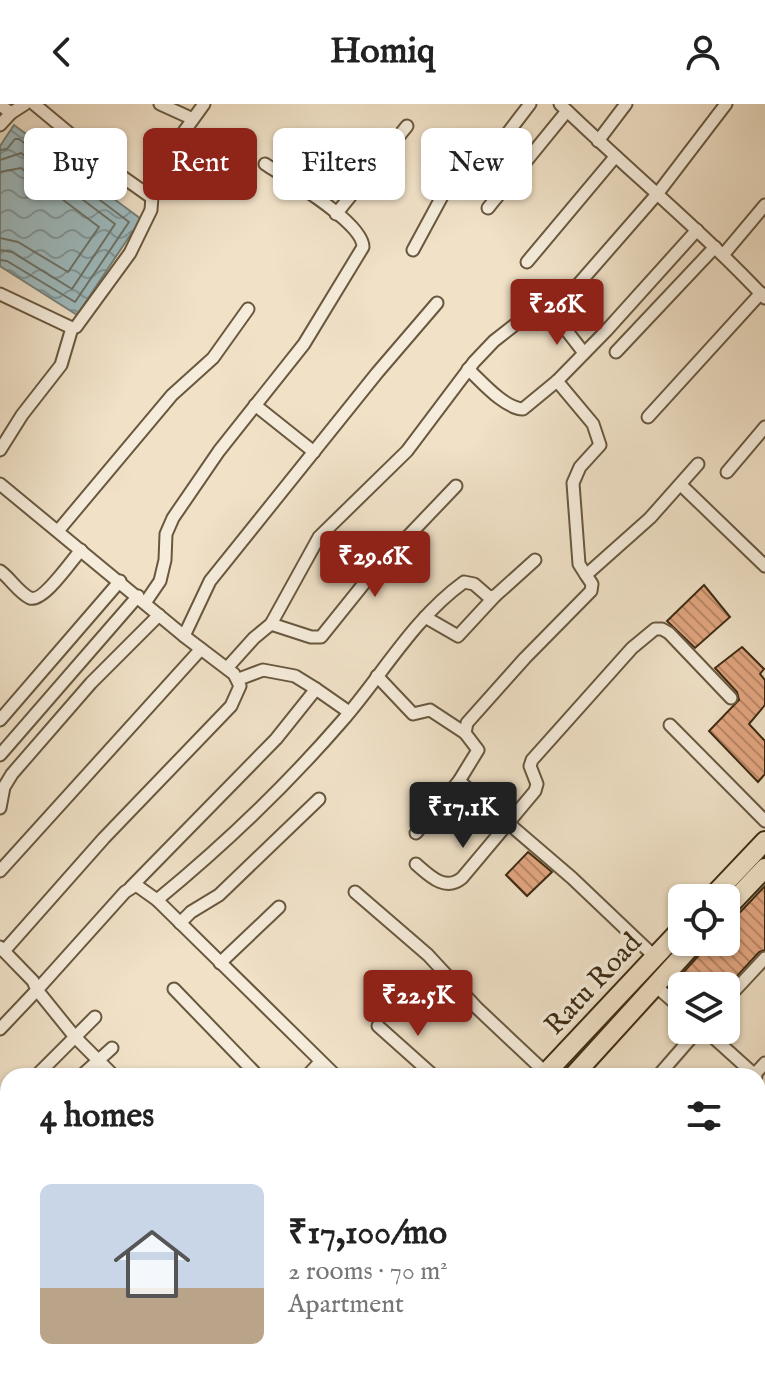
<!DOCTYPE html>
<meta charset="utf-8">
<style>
:root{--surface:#fff;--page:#f6f6f6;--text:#222;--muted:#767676;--accent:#8f2418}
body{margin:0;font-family:"IM FELL English",serif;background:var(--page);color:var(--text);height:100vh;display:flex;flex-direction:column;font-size:30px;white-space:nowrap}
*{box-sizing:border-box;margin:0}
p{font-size:26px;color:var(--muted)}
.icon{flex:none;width:44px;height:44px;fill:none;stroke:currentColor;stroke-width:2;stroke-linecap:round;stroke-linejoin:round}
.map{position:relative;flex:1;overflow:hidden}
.side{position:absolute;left:0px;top:964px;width:766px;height:314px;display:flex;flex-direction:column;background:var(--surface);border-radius:24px 24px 0 0;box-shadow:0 2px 6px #0004}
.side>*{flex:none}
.guide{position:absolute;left:24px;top:24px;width:718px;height:72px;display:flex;gap:16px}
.tools{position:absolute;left:668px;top:780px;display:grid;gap:16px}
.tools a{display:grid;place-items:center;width:72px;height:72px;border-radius:12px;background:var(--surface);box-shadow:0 2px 6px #0004;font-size:40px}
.price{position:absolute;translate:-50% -68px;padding:0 18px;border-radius:8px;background:var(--accent);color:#fff;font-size:26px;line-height:52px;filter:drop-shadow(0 2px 4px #0008)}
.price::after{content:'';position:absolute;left:50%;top:48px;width:24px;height:18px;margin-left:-12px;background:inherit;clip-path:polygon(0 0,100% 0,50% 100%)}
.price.selected{background:#222;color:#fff}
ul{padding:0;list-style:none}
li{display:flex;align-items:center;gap:24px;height:200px;padding:0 40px}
li span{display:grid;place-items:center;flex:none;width:224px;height:160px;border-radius:12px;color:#555}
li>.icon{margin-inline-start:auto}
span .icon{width:96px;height:96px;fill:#fffc;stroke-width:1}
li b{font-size:34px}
h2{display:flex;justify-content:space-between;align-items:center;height:96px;padding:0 40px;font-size:34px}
.pill{padding:0 28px;border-radius:12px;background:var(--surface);box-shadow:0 2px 6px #0004;font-size:28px;line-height:72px}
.pill.selected{background:var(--accent);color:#fff}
header{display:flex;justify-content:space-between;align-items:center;height:104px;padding:0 40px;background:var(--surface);font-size:36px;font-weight:800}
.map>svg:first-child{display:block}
</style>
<header><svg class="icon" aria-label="back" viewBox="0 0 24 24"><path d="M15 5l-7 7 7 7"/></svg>Homiq<svg class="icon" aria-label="person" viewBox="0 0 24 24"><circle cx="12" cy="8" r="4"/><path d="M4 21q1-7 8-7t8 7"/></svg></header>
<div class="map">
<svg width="765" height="1277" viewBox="0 0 765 1277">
<defs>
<pattern id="cemetery-stones" width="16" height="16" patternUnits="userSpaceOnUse" patternTransform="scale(2)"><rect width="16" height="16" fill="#b9c396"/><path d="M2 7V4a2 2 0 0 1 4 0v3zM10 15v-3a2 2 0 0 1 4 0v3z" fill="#989f79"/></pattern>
<pattern id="water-waves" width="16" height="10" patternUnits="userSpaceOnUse" patternTransform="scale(2)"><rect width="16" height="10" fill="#9ebbbf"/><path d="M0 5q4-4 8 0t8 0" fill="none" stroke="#82989a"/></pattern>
<pattern id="building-back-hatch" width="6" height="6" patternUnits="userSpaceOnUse" patternTransform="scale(2)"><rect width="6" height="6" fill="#e3a680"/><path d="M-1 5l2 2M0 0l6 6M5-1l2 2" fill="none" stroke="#b98767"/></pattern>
</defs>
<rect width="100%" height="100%" fill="#f0e1c7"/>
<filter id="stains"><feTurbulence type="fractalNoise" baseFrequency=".0025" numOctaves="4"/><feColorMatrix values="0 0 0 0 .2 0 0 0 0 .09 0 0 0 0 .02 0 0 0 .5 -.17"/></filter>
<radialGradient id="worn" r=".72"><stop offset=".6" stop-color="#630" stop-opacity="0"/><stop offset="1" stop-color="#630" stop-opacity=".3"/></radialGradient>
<!-- cemetery -->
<polygon fill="url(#cemetery-stones)" stroke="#7a7654" stroke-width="2" points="8,1115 8,1270 203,1270 210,1277 0,1277 0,1121"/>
<!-- water -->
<polygon fill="url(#water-waves)" stroke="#77817a" stroke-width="2" points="14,21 141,115 77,211 0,162 0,42"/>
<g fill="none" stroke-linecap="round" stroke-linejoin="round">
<!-- shore -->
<g stroke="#6d7268" stroke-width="2">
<polyline points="0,46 7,45 15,35 19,35 129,118 75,198 7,157 0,156"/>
<polyline points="0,56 21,49 115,120 72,185 12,148 0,146"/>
<polyline points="0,68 21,64 99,123 68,168 18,138 0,134"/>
</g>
</g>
<!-- building -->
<g fill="url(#building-back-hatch)" stroke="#3c2a12" stroke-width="2">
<polygon points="704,481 730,513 695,544 667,517"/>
<polygon points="742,543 764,565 760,570 765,576 765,601 749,620 765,637 765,670 758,678 709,627 739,596 737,588 715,564"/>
<polygon points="528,748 552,768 527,792 506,771"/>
<polygon points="765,782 765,846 759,848 726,884 682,882 682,894 670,883 711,838 726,838 726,823"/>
</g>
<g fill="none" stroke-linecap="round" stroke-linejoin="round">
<defs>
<g id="street">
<polyline points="34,0 117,69 151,93"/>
<polyline points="160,0 193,15"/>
<path d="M560 0C628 66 700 125 765 194"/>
<polyline points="0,1 11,9"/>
<polyline points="0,21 11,9 25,0"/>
<polyline points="598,37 626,0"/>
<polyline points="488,104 567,7"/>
<polyline points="336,110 407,22"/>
<polyline points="413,146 453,72 474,49 500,39 530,0"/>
<polyline points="723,151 765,101"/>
<polyline points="527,158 615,53"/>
<polyline points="0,190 72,224 76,223 130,149 151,106 153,79 178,36 204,0"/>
<polyline points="549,209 553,209 584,249"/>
<polyline points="616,248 715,143"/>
<path d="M468 265C482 278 504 304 523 305L557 277 606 227 697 126"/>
<polyline points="557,277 593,320 600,341 580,363 573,379 579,460 586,471"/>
<polyline points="255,301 314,348"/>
<polyline points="648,313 761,189"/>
<polyline points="0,346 22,311 61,261 72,224"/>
<polyline points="727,368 765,323"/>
<polyline points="0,380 184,532 234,570 240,582 231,602 104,734 4,847"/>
<polyline points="681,381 765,462"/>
<polyline points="58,427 172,291 213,254 248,205"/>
<path d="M0 467C10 474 19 489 30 494 43 499 72 456 81 446"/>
<path d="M145 499 160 477 165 456 166 430 173 414 219 347 304 240 363 143C363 118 286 74 265 60"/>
<polyline points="425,513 458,532 495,492"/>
<polyline points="271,520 311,533 321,533 370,472 456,382"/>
<polyline points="184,532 210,477 377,269 437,199"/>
<polyline points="227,564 254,534 271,520 319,433 407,347 474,258 494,237 530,209 555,207 658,89 726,0"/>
<polyline points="377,572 413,610 430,606 465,629"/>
<polyline points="316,585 349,608"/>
<polyline points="0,616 120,477"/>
<polyline points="670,621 765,717"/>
<polyline points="0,651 138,492"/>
<polyline points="0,704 4,683 12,670 91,579 159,511"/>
<polyline points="416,729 459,677"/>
<path d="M416 760C430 772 445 788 462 774L535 687 537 680 530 662 532 656 632 544 655 525H662L669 529 731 594"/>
<polyline points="0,767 201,545"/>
<polyline points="131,783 276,635 316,585 295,572 263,566 239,575"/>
<polyline points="355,788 428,851 477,904 546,969"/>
<path d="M157 796C224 741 286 682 343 616 383 570 413 515 464 478L474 480 489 493 495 492 535 456"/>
<polyline points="180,819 191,808 219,791 319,695"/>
<polyline points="0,843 33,877 37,886 0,925"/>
<polyline points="654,852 572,774 459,677 478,646 465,629 467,619 525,554 591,487 592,480 586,471 650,414 698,360"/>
<polyline points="220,859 279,803"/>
<polyline points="174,885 258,972"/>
<polyline points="659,885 682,905"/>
<polyline points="726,896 765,854"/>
<polyline points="378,922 434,972"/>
<polyline points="705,926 756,972"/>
<polyline points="755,970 765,959"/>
<polyline points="36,972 95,913"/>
<polyline points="81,972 112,944"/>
<polyline points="114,972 75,933 37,886 125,788 136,781 157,796 336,972"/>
<polyline points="307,972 320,958"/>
<polyline points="658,972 698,926"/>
<polyline points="758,1000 765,992"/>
<polyline points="0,1008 8,1000"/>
<polyline points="758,1068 765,1060"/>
<polyline points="0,1076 8,1083"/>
<polyline points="758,1127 765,1119"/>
<polyline points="0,1129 8,1120"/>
<polyline points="758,1141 765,1147"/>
<polyline points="758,1188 765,1180"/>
<polyline points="758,1247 765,1240"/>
<polyline points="209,1270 216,1277"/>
<polyline points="473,1270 480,1277"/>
<polyline points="702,1270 711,1277"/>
<polyline points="598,1277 604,1270"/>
<polyline points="658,1277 664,1270"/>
<polyline points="732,1277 738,1270"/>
</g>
<g id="primary">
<polyline points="711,794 765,737"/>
<polyline points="726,805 765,764"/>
<polyline points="543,972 682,824"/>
<polyline points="573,972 695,838"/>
<polyline points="295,1277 301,1270"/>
<polyline points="319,1277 325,1270"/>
</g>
</defs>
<!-- street casing -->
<use href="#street" stroke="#69583f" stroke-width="15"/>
<!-- primary casing -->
<use href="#primary" stroke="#3c2a12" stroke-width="22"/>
<!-- street -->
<use href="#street" stroke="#f5ecdb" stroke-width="11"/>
<!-- primary -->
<use href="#primary" stroke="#f0e1c7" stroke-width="18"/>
</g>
<g text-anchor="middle" stroke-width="7" stroke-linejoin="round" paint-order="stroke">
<!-- street labels -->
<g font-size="28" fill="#3c2a12" stroke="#f5ecdb">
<text transform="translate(592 879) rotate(-47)" y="10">Ratu Road</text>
</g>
</g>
<rect width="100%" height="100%" filter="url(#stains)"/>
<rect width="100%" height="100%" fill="url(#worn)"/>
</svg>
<div class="tools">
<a><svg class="icon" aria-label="locate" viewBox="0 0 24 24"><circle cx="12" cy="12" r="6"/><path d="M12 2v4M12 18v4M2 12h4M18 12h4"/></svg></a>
<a><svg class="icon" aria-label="layers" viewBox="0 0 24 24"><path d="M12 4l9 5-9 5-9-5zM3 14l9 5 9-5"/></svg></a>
</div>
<b class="price" style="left:557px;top:243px">₹26K</b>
<b class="price" style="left:375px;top:495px">₹29.6K</b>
<b class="price selected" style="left:463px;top:746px">₹17.1K</b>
<b class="price" style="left:418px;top:934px">₹22.5K</b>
<div class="guide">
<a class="pill">Buy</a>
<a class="pill selected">Rent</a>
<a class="pill">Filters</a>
<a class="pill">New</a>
</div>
<section class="side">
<h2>4 homes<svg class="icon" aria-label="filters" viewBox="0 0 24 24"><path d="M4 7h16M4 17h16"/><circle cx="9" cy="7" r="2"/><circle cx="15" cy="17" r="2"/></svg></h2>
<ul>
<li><span style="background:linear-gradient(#c9d6e8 65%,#b9a48a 0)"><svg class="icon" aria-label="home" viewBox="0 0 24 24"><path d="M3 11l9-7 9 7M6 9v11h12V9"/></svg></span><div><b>₹17,100/mo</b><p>2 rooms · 70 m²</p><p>Apartment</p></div></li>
</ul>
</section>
</div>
